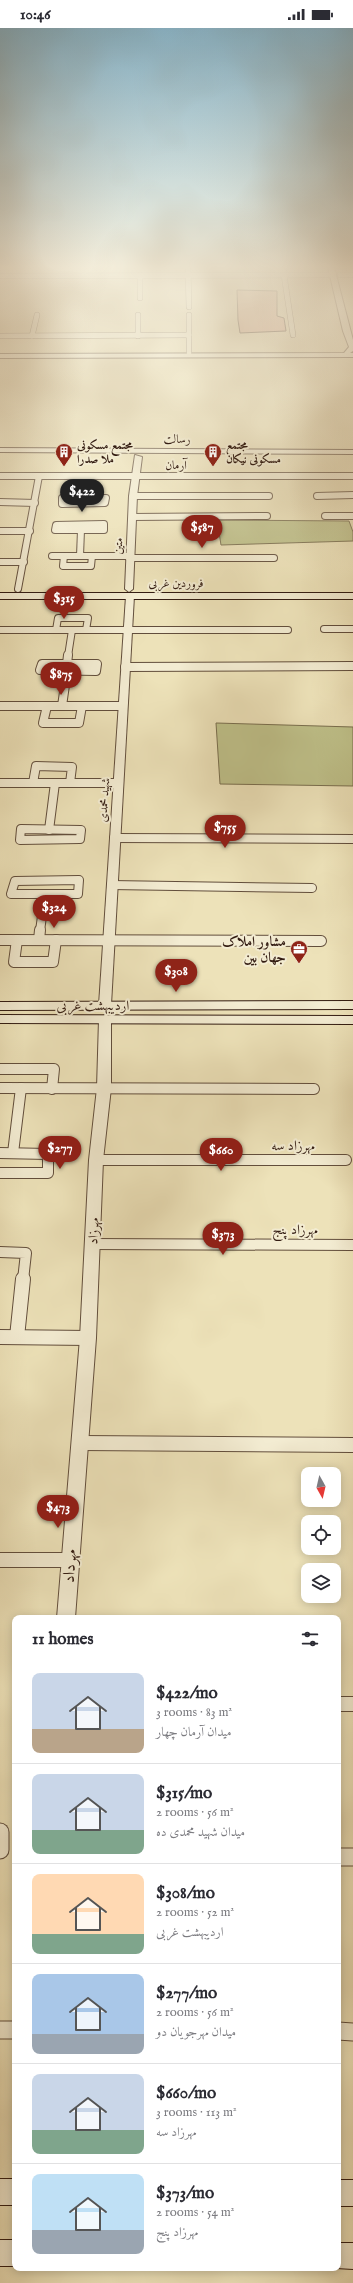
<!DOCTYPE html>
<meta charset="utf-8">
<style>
:root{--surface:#fff;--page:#f7f7f7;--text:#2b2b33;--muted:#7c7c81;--line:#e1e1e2;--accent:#8f2418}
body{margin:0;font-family:"IM FELL English",Amiri,serif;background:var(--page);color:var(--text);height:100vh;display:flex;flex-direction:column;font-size:15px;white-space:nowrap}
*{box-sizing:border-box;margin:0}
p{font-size:13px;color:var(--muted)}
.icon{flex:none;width:22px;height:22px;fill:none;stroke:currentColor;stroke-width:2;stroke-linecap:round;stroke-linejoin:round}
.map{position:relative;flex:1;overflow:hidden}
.side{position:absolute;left:12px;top:1587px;width:329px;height:656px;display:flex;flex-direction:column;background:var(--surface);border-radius:8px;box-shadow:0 2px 10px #0003}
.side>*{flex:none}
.needle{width:26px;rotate:172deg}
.fabs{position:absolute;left:301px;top:1439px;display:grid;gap:8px}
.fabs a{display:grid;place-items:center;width:40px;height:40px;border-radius:8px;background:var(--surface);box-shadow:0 2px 10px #0003;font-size:20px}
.price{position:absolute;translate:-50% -34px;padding:0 9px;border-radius:14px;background:var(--accent);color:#fff;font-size:13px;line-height:26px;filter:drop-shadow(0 1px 2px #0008)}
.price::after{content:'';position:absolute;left:50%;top:24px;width:12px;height:9px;margin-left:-6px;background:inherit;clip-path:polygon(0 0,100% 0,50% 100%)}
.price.current{background:#222;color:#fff}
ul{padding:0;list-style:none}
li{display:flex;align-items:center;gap:12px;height:100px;padding:0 20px}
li+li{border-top:1px solid var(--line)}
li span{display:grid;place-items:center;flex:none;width:112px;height:80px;border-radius:8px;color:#555}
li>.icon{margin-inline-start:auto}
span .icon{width:48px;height:48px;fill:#fffc;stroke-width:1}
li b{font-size:17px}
h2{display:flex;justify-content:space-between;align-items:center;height:48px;padding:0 20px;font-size:17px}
.status{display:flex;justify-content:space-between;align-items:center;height:28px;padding:0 20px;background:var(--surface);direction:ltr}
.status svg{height:11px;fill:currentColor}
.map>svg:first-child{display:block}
</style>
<div class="status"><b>10:46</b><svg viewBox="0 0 49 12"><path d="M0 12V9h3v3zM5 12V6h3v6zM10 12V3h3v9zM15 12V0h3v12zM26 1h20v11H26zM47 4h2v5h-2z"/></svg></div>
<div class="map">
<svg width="353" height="2255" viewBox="0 0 353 2255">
<rect width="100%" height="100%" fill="#ede2b9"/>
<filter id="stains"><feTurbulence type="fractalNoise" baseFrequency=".005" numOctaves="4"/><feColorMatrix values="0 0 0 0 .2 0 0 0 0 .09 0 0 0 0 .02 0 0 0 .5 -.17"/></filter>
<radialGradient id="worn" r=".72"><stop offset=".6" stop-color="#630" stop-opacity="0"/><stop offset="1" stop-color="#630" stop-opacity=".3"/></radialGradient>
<!-- green -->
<g fill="#bfc18a" stroke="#796e4e">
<polygon points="217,492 349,493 353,504 353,513 221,517"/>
<polygon points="216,695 353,699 353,758 220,756"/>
</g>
<!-- building -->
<polygon fill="#e2ad93" stroke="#331c12" points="237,262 277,263 277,288 284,290 286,303 240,305 238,292"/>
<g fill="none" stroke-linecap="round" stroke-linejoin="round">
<defs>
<g id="minor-far5">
<polyline points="188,239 189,279"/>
<polyline points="140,247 140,270"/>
<polyline points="284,247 293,307"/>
<polyline points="340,247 353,247"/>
<polyline points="0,248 333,247"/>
<polyline points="138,287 138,308"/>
<polyline points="189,287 189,324"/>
<polyline points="0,308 189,307"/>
<polyline points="32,308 37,287"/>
</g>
<g id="minor-far4">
<polyline points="0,448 353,448"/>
<polyline points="133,468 269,468"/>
<polyline points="317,468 353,467"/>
<polygon points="62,470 106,470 105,475 62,476"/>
<polyline points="85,470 88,448"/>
<polyline points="0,474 35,475"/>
<polyline points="325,488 353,488"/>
<polyline points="132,489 267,488"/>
<polygon points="104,496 104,502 55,502 56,497"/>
<polyline points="0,503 30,503"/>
<polyline points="52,528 130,528"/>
<polyline points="64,528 63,538 91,538 92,528"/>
<polyline points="80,528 81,502"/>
<polyline points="129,530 274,530"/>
<polyline points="0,534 24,534"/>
<polyline points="18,561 39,448"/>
<polyline points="324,601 353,601"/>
<polyline points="0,602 288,602"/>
<polyline points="56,602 58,590 88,590 86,602"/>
<polyline points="68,628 72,602"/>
</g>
<g id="minor-far3">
<polygon points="42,636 97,636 96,643 40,642"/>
<polyline points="67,636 68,627"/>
<polyline points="125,639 353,638"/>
<polyline points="0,678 123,678"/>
<polyline points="47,678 43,695 79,695 82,678"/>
<polyline points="62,678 67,643"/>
<polyline points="0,755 118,755"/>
<polyline points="33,755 36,738 72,739 70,755"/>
<polygon points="21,801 81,802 80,811 20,812"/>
<polyline points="49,802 55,755"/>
<polyline points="114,810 353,811"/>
<polygon points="79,852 78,866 11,866 15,853"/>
<polyline points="111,857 312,860"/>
<polyline points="40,903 45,866"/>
</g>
<g id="minor-far2">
<polyline points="0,912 321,913"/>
<polyline points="17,912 14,934 53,934 56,912"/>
<polyline points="39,912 40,902"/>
<polyline points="0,1041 54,1041 52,1061"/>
<polyline points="0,1060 314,1061"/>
<polyline points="0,1125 48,1126 48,1145 0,1145"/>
<polyline points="13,1125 21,1060"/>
<polyline points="96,1132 346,1132"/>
<polyline points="93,1216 353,1217"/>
<polyline points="0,1224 26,1225 23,1252"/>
</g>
<g id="minor-far1">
<polyline points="0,1309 88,1310"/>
<polyline points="17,1309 23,1251"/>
<polyline points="81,1415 353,1417"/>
<polyline points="0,1532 69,1532"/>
<polyline points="338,1676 353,1676"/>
</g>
<g id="minor">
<polyline points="0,1804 0,1822"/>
<polyline points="338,1829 353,1829"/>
<polyline points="0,2002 15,2002"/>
<polyline points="338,2003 353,2004"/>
</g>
<g id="tertiary">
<polygon points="328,239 334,239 353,312 353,323 350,325 353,325 353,329 0,330 0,326 344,325 349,319 343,303"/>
<polygon points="0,420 353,422 353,426 0,424"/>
<polygon points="135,427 142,429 137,468 133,561 129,564 125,561 129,468"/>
<polygon points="130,565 134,568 111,977 105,981 99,977 126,568"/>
<polygon points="105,987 111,991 111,1060 103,1132 96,1310 75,1590 57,1590 80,1310 89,1132 97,1060 99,991"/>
</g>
<g id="secondary">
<rect x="0" y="565" width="353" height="6"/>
<polygon points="353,973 353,981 0,982 0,974"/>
<polygon points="0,987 353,988 353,996 0,995"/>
<rect x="0" y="2151" width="15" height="26"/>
<rect x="338" y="2152" width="15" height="26"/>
<rect x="0" y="2212" width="15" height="26"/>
<polygon points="338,2215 353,2215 353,2241 336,2240 338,2240"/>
</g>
</defs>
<!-- minor-far5 casing -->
<use href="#minor-far5" stroke="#624e3c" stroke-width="6"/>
<!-- minor-far4 casing -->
<use href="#minor-far4" stroke="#624e3c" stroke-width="8"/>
<!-- minor-far3 casing -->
<use href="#minor-far3" stroke="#624e3c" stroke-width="10"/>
<!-- minor-far2 casing -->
<use href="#minor-far2" stroke="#624e3c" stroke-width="12"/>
<!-- minor-far1 casing -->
<use href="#minor-far1" stroke="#624e3c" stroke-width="16"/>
<!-- minor casing -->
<use href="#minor" stroke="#624e3c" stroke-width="19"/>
<!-- tertiary casing -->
<use href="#tertiary" stroke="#624e3c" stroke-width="2"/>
<!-- secondary casing -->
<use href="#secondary" stroke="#331c12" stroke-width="2"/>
<!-- minor-far5 -->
<use href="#minor-far5" stroke="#f3ecd2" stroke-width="5"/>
<!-- minor-far4 -->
<use href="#minor-far4" stroke="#f3ecd2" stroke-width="6"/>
<!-- minor-far3 -->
<use href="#minor-far3" stroke="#f3ecd2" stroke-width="8"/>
<!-- minor-far2 -->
<use href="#minor-far2" stroke="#f3ecd2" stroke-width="10"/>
<!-- minor-far1 -->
<use href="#minor-far1" stroke="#f3ecd2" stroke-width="14"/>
<!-- minor -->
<use href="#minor" stroke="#f3ecd2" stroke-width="17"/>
<!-- tertiary -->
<use href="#tertiary" fill="#f3ecd2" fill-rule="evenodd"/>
<!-- secondary -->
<use href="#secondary" fill="#f3ecd2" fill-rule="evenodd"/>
</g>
<!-- sky -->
<linearGradient id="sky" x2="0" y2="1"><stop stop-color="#89b8cf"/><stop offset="0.43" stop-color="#f7f2e0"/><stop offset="1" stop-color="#f7f2e0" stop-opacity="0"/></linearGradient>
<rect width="353" height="555" fill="url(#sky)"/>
<!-- icons -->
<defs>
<symbol id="building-pin" viewBox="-11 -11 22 30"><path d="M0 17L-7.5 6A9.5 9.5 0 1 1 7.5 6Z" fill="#8f2418" stroke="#f3ecd2"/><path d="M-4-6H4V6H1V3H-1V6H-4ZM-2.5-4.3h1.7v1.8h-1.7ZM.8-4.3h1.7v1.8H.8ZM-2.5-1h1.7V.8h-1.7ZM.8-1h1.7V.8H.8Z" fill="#fff"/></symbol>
<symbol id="office-pin" viewBox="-11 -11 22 30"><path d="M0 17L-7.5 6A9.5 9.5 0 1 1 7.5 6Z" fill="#8f2418" stroke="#f3ecd2"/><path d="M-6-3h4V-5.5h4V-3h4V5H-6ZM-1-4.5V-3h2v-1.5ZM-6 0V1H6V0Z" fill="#fff"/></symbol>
</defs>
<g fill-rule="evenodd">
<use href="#building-pin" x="54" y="414" width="20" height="27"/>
<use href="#building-pin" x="203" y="414" width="20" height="27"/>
<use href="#office-pin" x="289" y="911" width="20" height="27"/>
</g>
<g text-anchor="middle" stroke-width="4" stroke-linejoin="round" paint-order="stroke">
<!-- far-street labels -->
<g font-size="12" fill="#331c12" stroke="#f3ecd2">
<text x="177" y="415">رسالت</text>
<text x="176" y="441">آرمان</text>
<text transform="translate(118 518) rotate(-87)" y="4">متین</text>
<text x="176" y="559">فروردین غربی</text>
<text transform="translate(104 772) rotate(-86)" y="4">شهید محمدی</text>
</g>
<!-- far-poi labels -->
<g font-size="12" font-weight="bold" fill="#331c12" stroke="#f3ecd2" text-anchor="start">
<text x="77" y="421">مجتمع مسکونی<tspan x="77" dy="14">ملا صدرا</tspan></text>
<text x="226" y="421">مجتمع<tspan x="226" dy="14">مسکونی نیکان</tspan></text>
</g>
<!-- poi labels -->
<g font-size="14" font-weight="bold" fill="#331c12" stroke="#f3ecd2" text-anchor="end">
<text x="286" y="918">مشاور املاک<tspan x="286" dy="16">جهان بین</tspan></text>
</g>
<!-- street labels -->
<g font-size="14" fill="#331c12" stroke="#f3ecd2">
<text x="93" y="982">اردیبهشت غربی</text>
<text x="293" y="1122">مهرزاد سه</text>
<text x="295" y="1206">مهرزاد پنج</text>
<text transform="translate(93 1203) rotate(-87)" y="5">مهرزاد</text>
</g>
<!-- near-street labels -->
<g font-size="17" fill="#331c12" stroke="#f3ecd2">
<text transform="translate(69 1538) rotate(-86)" y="6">مهرداد</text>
</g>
</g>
<rect width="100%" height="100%" filter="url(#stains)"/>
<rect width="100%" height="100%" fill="url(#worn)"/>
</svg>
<div class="fabs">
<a><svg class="needle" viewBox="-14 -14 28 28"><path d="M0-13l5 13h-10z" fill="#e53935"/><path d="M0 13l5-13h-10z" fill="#7c7c81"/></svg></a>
<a><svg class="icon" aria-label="locate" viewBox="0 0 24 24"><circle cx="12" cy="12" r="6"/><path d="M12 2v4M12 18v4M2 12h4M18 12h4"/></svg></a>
<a><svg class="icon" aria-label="layers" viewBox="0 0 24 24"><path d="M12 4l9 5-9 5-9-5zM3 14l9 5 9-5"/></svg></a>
</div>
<b class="price current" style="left:82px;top:485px">$422</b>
<b class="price" style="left:202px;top:521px">$587</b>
<b class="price" style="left:64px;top:592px">$315</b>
<b class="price" style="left:61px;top:668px">$875</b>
<b class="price" style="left:225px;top:821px">$755</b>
<b class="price" style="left:54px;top:901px">$324</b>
<b class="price" style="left:176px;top:965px">$308</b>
<b class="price" style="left:60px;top:1142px">$277</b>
<b class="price" style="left:221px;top:1144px">$660</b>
<b class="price" style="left:223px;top:1228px">$373</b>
<b class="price" style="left:58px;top:1501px">$473</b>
<section class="side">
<h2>11 homes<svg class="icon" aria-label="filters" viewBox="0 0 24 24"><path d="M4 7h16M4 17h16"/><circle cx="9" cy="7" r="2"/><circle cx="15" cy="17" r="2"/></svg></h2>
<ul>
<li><span style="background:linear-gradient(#c9d6e8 70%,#b9a48a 0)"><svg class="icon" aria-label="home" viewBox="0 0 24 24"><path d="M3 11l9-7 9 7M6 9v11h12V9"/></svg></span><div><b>$422/mo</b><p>3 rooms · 83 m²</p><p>میدان آرمان چهار</p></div></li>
<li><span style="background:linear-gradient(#c9d6e8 70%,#7fa58c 0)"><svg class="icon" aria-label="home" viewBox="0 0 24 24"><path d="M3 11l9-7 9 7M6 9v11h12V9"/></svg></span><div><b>$315/mo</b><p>2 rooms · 56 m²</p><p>میدان شهید محمدی ده</p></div></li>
<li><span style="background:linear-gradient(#ffd9b3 75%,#7fa58c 0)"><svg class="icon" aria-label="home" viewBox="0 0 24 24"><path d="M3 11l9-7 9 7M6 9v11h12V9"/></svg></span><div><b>$308/mo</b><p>2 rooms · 52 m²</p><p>اردیبهشت غربی</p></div></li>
<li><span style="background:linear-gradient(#a9c7e8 75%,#9aa5b1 0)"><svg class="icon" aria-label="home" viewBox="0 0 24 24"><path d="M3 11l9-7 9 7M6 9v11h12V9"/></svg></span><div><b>$277/mo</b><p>2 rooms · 56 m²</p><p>میدان مهرجویان دو</p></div></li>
<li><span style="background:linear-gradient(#c9d6e8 70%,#7fa58c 0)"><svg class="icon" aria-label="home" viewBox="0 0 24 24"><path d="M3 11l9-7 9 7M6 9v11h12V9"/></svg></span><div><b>$660/mo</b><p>3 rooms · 113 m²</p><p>مهرزاد سه</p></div></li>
<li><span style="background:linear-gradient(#bfe0f5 70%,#9aa5b1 0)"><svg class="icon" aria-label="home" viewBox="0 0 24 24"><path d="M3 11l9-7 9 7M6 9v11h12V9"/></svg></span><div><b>$373/mo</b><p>2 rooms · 54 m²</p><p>مهرزاد پنج</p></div></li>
</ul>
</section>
</div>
